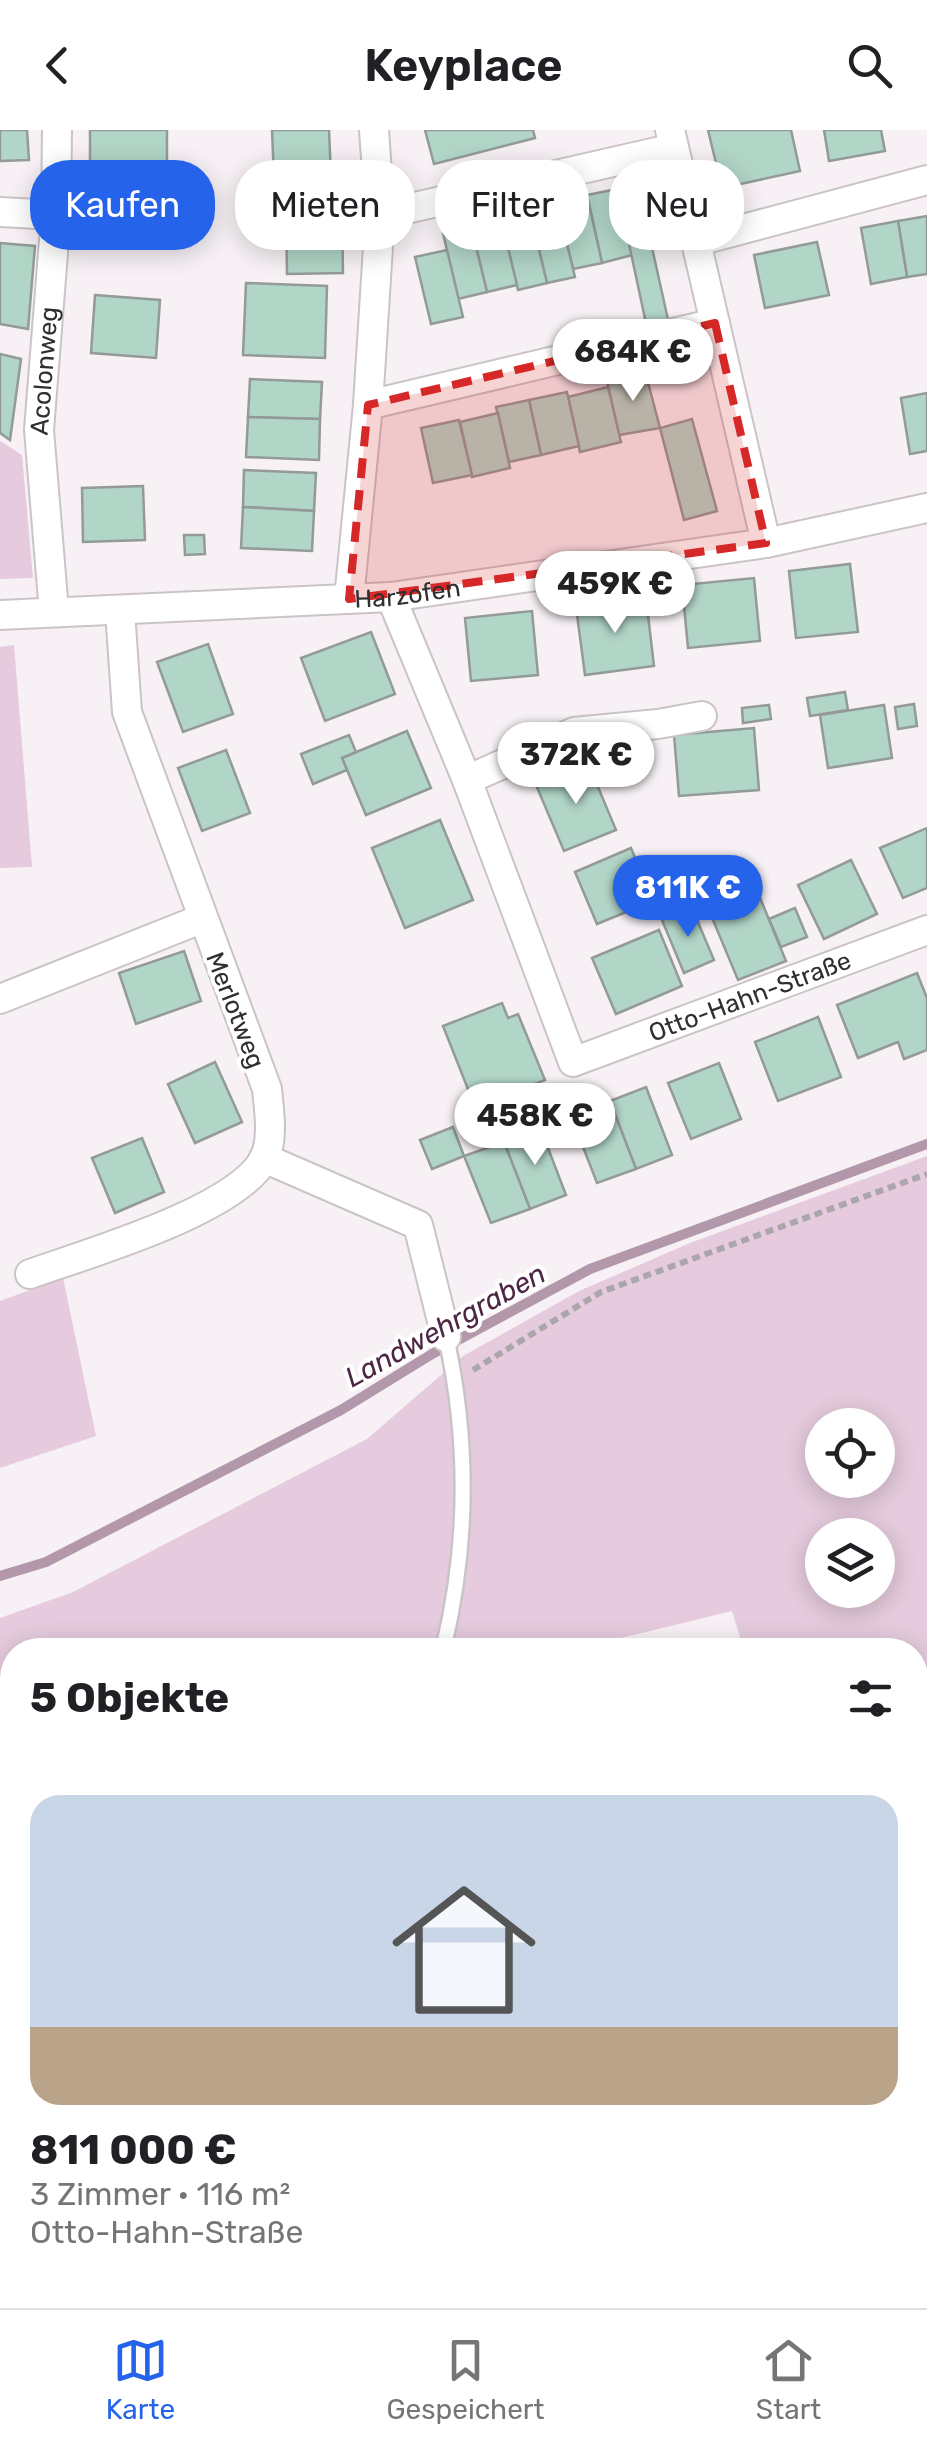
<!DOCTYPE html>
<html lang="de">
<meta charset="utf-8">
<style>
:root{--surface:#fff;--page:#f2f2f2;--text:#202124;--muted:#757577;--line:#e0e0e0;--accent:#2563eb}
body{margin:0;font-family:Rubik,sans-serif;background:var(--page);color:var(--text);height:100vh;display:flex;flex-direction:column;font-size:38px;white-space:nowrap}
*{box-sizing:border-box;margin:0}
p{font-size:32px;color:var(--muted)}
.icon{flex:none;width:55px;height:55px;fill:none;stroke:currentColor;stroke-width:2;stroke-linecap:round;stroke-linejoin:round}
.map{position:relative;flex:1;overflow:hidden}
.sheet{position:absolute;left:0px;top:1508px;width:928px;height:672px;display:flex;flex-direction:column;background:var(--surface);border-radius:40px 40px 0 0;box-shadow:0 5px 25px #0003}
.sheet>*{flex:none}
.guide{position:absolute;left:30px;top:30px;width:868px;height:90px;display:flex;gap:20px}
.buttons{position:absolute;left:805px;top:1278px;display:grid;gap:20px}
.buttons a{display:grid;place-items:center;width:90px;height:90px;border-radius:50%;background:var(--surface);box-shadow:0 5px 25px #0003;font-size:50px}
.price{position:absolute;translate:-50% -85px;padding:0 22px;border-radius:35px;background:#fff;color:#222;font-size:32px;line-height:65px;filter:drop-shadow(0 2px 5px #0008)}
.price::after{content:'';position:absolute;left:50%;top:60px;width:30px;height:22px;margin-left:-15px;background:inherit;clip-path:polygon(0 0,100% 0,50% 100%)}
.price.current{background:var(--accent);color:#fff}
ul{padding:0;list-style:none}
li{display:grid;align-content:center;gap:20px;height:530px;padding:0 30px}
li+li{border-top:2px solid var(--line)}
li span{display:grid;place-items:center;height:310px;border-radius:30px;color:#555}
li>.icon{margin-inline-start:auto}
span .icon{width:180px;height:180px;fill:#fffc;stroke-width:1}
li b{font-size:42px}
h2{display:flex;justify-content:space-between;align-items:center;height:120px;padding:0 30px;font-size:42px}
.tag{padding:0 35px;border-radius:40px;background:var(--surface);box-shadow:0 5px 25px #0003;font-size:35px;line-height:90px}
.tag.current{background:var(--accent);color:#fff}
header{display:flex;justify-content:space-between;align-items:center;height:130px;padding:0 30px;background:var(--surface);font-size:45px;font-weight:600}
.dock{display:flex;justify-content:space-around;align-items:center;height:140px;border-top:2px solid var(--line);background:var(--surface);font-size:28px;color:var(--muted)}
.dock a{display:grid;justify-items:center;gap:5px}
.dock .current{color:var(--accent)}
.map>svg:first-child{display:block}
</style>
<header><svg class="icon" aria-label="back" viewBox="0 0 24 24"><path d="M15 5l-7 7 7 7"/></svg>Keyplace<svg class="icon" aria-label="search" viewBox="0 0 24 24"><circle cx="10" cy="10" r="6"/><path d="M15 15l6 6"/></svg></header>
<div class="map">
<svg width="927" height="2178" viewBox="0 0 927 2178">
<rect width="100%" height="100%" fill="#f7f1f5"/>
<!-- green -->
<g fill="#e5cbdd" fill-rule="evenodd">
<polygon points="0,311 22,325 33,448 0,449"/>
<polygon points="14,515 32,737 0,738 0,517"/>
<path d="M927 1026V1606L915 1607V1520H744L732 1481 572 1520H12V2168H120L111 2178H0V1488L73 1462 367 1309 463 1226 579 1161 690 1113ZM822 1295H878V1350H822ZM822 1405H878V1460H822Z"/>
<polygon points="63,1148 96,1306 0,1338 0,1171"/>
<polygon points="927,1897 927,2178 612,2178 611,2168 915,2168 915,1899"/>
<polygon points="281,2168 556,2168 557,2178 271,2178"/>
</g>
<!-- forest -->
<g fill="#c2a7bb">
<polygon points="927,1606 927,1725 915,1726 915,1607"/>
<polygon points="120,2168 281,2168 271,2178 111,2178"/>
<polygon points="556,2168 611,2168 612,2178 557,2178"/>
</g>
<g fill="none" stroke-linecap="round" stroke-linejoin="round">
<!-- stream -->
<g stroke="#b397ab" stroke-width="10">
<polyline points="0,1446 46,1432 341,1280 432,1224 590,1139 927,1014"/>
<polyline points="915,1648 927,1646"/>
<polyline points="174,2178 182,2168"/>
</g>
</g>
<!-- building -->
<g fill="#b1d5c7" stroke="#939a98" stroke-width="2.5">
<polygon points="0,0 27,0 29,30 0,31"/>
<rect x="90" y="0" width="77" height="56"/>
<polygon points="272,0 329,0 331,47 274,49"/>
<polygon points="425,0 533,0 535,8 434,34"/>
<polygon points="708,0 791,0 800,41 722,58"/>
<polygon points="824,0 881,0 885,21 829,31"/>
<polygon points="617,59 632,125 602,133 587,65"/>
<polygon points="587,65 602,133 573,139 557,73"/>
<polygon points="559,81 575,147 547,153 531,87"/>
<polygon points="342,86 343,143 287,144 286,87"/>
<polygon points="927,86 927,144 907,147 898,91"/>
<polygon points="531,87 547,153 518,160 502,94"/>
<polygon points="501,89 517,155 487,162 471,96"/>
<polygon points="898,91 907,147 871,154 861,98"/>
<polygon points="471,96 487,162 458,169 443,103"/>
<polygon points="649,104 669,194 647,198 628,109"/>
<polygon points="817,112 829,165 765,178 754,125"/>
<polygon points="0,113 35,116 28,199 0,194"/>
<polygon points="447,120 463,187 431,194 415,127"/>
<polygon points="246,153 327,156 325,228 243,225"/>
<polygon points="95,165 160,170 156,228 91,223"/>
<polygon points="0,224 21,229 10,310 0,303"/>
<polygon points="645,241 660,298 619,305 607,251"/>
<polygon points="250,249 322,252 320,289 248,287"/>
<polygon points="608,257 621,312 580,322 568,267"/>
<polygon points="567,262 579,316 541,325 529,270"/>
<polygon points="927,263 927,321 910,324 901,268"/>
<polygon points="529,270 541,325 509,332 496,277"/>
<polygon points="498,283 510,338 472,347 460,292"/>
<polygon points="248,287 320,289 319,330 246,327"/>
<polygon points="692,289 717,381 684,390 660,298"/>
<polygon points="459,290 472,345 433,353 421,298"/>
<polygon points="244,340 316,343 314,381 243,377"/>
<polygon points="143,356 145,410 83,412 82,358"/>
<polygon points="243,377 314,381 312,421 241,418"/>
<polygon points="184,405 204,405 205,424 185,425"/>
<polygon points="850,434 858,502 796,508 789,441"/>
<polygon points="754,448 760,511 688,518 682,455"/>
<polygon points="646,468 654,536 585,545 576,477"/>
<polygon points="532,481 538,545 471,551 465,488"/>
<polygon points="371,502 395,564 325,591 301,528"/>
<polygon points="208,514 233,584 183,602 157,532"/>
<polygon points="845,562 848,580 810,586 807,568"/>
<polygon points="914,574 917,596 898,599 895,577"/>
<polygon points="769,575 771,589 743,593 742,578"/>
<polygon points="884,575 892,628 828,638 820,585"/>
<polygon points="754,598 759,660 679,666 674,605"/>
<polygon points="407,601 431,658 366,685 342,628"/>
<polygon points="349,605 356,622 342,628 347,640 313,654 301,624"/>
<polygon points="226,620 250,683 202,701 178,638"/>
<polygon points="588,633 616,700 564,721 536,655"/>
<polygon points="440,690 473,770 405,798 372,718"/>
<polygon points="927,698 927,758 903,768 880,718"/>
<polygon points="631,718 653,771 597,794 575,742"/>
<polygon points="851,730 877,784 824,809 798,755"/>
<polygon points="756,758 786,831 738,850 708,778"/>
<polygon points="692,778 714,830 684,843 662,790"/>
<polygon points="795,778 807,807 781,817 769,789"/>
<polygon points="659,800 682,856 616,884 592,828"/>
<polygon points="184,821 201,871 136,894 119,843"/>
<polygon points="917,843 927,868 927,920 904,929 898,912 858,928 837,875"/>
<polygon points="502,873 508,888 518,884 545,950 475,977 443,896"/>
<polygon points="818,887 841,947 778,971 755,912"/>
<polygon points="215,932 242,992 195,1013 168,954"/>
<polygon points="719,933 741,989 691,1009 668,953"/>
<polygon points="646,957 672,1025 636,1039 610,971"/>
<polygon points="610,971 636,1039 597,1053 571,986"/>
<polygon points="453,997 464,1026 432,1039 420,1010"/>
<polygon points="540,997 566,1065 530,1079 504,1012"/>
<polygon points="142,1008 164,1062 115,1083 92,1028"/>
<polygon points="504,1012 530,1079 491,1093 464,1026"/>
</g>
<g fill="none" stroke-linecap="round" stroke-linejoin="round">
<defs>
<path id="service" d="M443 1520C468 1417 469 1311 446 1207"/>
<g id="minor">
<polyline points="670,0 766,413"/>
<polyline points="0,82 56,85"/>
<polyline points="380,85 674,18"/>
<polyline points="698,111 927,50"/>
<polyline points="368,275 715,193"/>
<path id="s1" d="M391 467 467 650 573 932 927 800"/>
<polyline points="349,469 368,275 380,85 374,0"/>
<path id="s2" d="M54 482 39 300 56 85 57 0"/>
<path id="s3" d="M0 485 391 467 766 413 927 378"/>
<polyline points="467,650 574,602 658,594 702,586"/>
<polyline points="0,869 201,789"/>
<polyline points="264,1028 418,1095 446,1207"/>
<path d="M30 1144C86 1124 236 1081 264 1029 274 1009 269 980 267 959L127 582 120 481"/>
</g>
</defs>
<!-- service casing -->
<use href="#service" stroke="#cac4c8" stroke-width="19"/>
<!-- minor casing -->
<use href="#minor" stroke="#cac4c8" stroke-width="32"/>
<!-- path -->
<g stroke="#aba6a9" stroke-width="6" stroke-dasharray="8 5" stroke-linecap="butt">
<polyline points="473,1240 601,1162 927,1044"/>
<polyline points="915,1909 927,1907"/>
<polyline points="576,2168 577,2178"/>
</g>
<!-- service -->
<use href="#service" stroke="#fff" stroke-width="14"/>
<!-- minor -->
<use href="#minor" stroke="#fff" stroke-width="28"/>
</g>
<!-- marked area -->
<path fill="#d62828" fill-opacity="0.2" stroke="#d62828" stroke-width="8" stroke-dasharray="20 12" stroke-linejoin="round" d="M715 193 766 413 349 469 368 275Z"/>
<g text-anchor="middle" stroke-width="8" stroke-linejoin="round" paint-order="stroke">
<!-- street labels -->
<g font-size="25" fill="#302e2f" stroke="#fff">
<text dy="9" stroke="none"><textPath href="#s2" startOffset="242">Acolonweg</textPath></text>
<text dy="9" stroke="none"><textPath href="#s3" startOffset="408">Harzofen</textPath></text>
<text dy="9" stroke="none"><textPath href="#s1" startOffset="688">Otto-Hahn-Straße</textPath></text>
<text transform="translate(236 880) rotate(69)" y="9">Merlotweg</text>
</g>
<!-- water labels -->
<g font-size="28" font-style="italic" fill="#4c2644" stroke="#fff">
<text transform="translate(445 1195) rotate(-29)" y="10">Landwehrgraben</text>
</g>
</g>
</svg>
<div class="buttons">
<a><svg class="icon" aria-label="locate" viewBox="0 0 24 24"><circle cx="12" cy="12" r="6"/><path d="M12 2v4M12 18v4M2 12h4M18 12h4"/></svg></a>
<a><svg class="icon" aria-label="layers" viewBox="0 0 24 24"><path d="M12 4l9 5-9 5-9-5zM3 14l9 5 9-5"/></svg></a>
</div>
<b class="price" style="left:633px;top:274px">684K €</b>
<b class="price" style="left:615px;top:506px">459K €</b>
<b class="price" style="left:576px;top:677px">372K €</b>
<b class="price current" style="left:688px;top:810px">811K €</b>
<b class="price" style="left:535px;top:1038px">458K €</b>
<div class="guide">
<a class="tag current">Kaufen</a>
<a class="tag">Mieten</a>
<a class="tag">Filter</a>
<a class="tag">Neu</a>
</div>
<section class="sheet">
<h2>5 Objekte<svg class="icon" aria-label="filters" viewBox="0 0 24 24"><path d="M4 7h16M4 17h16"/><circle cx="9" cy="7" r="2"/><circle cx="15" cy="17" r="2"/></svg></h2>
<ul>
<li><span style="background:linear-gradient(#c9d6e8 75%,#b9a48a 0)"><svg class="icon" aria-label="home" viewBox="0 0 24 24"><path d="M3 11l9-7 9 7M6 9v11h12V9"/></svg></span><div><b>811 000 €</b><p>3 Zimmer · 116 m²</p><p>Otto-Hahn-Straße</p></div></li>
</ul>
</section>
</div>
<nav class="dock">
<a class="current"><svg class="icon" aria-label="map" viewBox="0 0 24 24"><path d="M3 6l6-2 6 2 6-2v14l-6 2-6-2-6 2zM9 4v14M15 6v14"/></svg>Karte</a>
<a><svg class="icon" aria-label="saved" viewBox="0 0 24 24"><path d="M7 4h10v16l-5-4-5 4z"/></svg>Gespeichert</a>
<a><svg class="icon" aria-label="home" viewBox="0 0 24 24"><path d="M3 11l9-7 9 7M6 9v11h12V9"/></svg>Start</a>
</nav>
